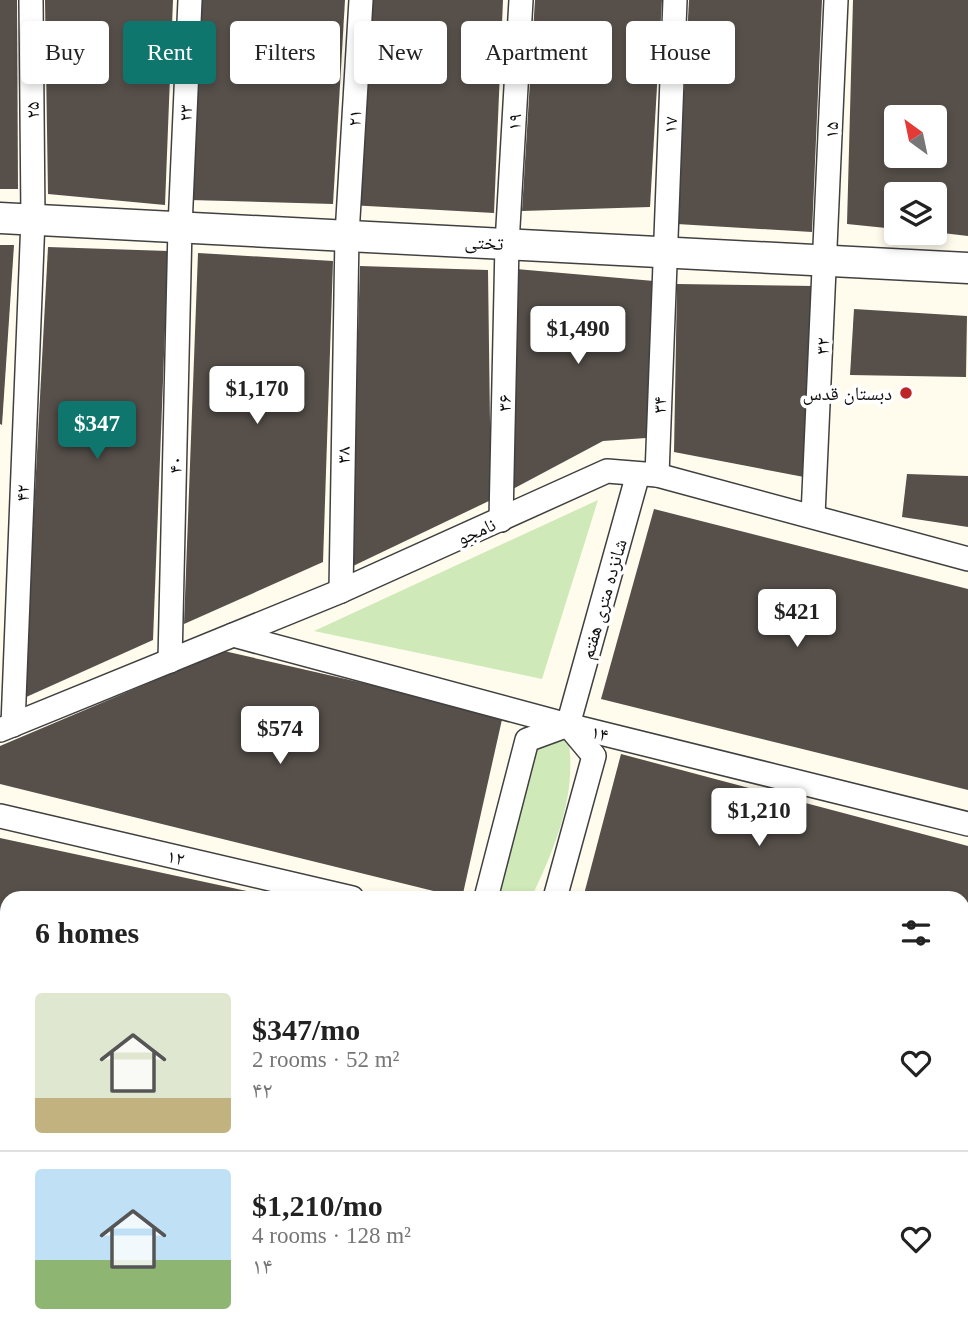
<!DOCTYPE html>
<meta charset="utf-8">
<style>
:root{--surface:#fff;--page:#f2f2f2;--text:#222;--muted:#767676;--line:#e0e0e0;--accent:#0f766e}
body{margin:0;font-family:"Times New Roman","Noto Naskh Arabic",serif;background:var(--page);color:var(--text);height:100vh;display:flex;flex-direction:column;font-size:26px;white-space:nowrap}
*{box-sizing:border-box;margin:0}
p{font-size:23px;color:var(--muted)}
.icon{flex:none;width:38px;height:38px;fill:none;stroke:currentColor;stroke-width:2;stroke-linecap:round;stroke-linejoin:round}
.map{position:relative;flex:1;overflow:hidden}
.sheet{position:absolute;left:0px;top:891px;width:970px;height:450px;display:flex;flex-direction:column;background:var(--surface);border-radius:21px 21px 0 0;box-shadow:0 4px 10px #0003}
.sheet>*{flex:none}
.hud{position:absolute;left:21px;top:21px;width:928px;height:63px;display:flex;gap:14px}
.needle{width:46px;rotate:327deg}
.buttons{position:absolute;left:884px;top:105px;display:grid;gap:14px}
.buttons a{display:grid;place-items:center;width:63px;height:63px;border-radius:7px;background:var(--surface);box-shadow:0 4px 10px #0003;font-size:35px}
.price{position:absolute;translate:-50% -60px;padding:0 16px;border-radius:7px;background:#fff;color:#222;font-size:23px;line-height:46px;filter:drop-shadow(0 2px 4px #0008)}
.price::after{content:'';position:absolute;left:50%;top:42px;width:21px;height:16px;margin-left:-10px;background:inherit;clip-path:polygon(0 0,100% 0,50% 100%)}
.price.active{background:var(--accent);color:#fff}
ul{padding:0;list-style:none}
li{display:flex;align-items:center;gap:21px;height:175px;padding:0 35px}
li+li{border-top:2px solid var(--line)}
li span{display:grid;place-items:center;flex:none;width:196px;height:140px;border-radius:7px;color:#555}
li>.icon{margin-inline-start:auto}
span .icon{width:84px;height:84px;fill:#fffc;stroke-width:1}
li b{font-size:30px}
h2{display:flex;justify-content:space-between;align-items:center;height:84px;padding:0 35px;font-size:30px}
.tag{padding:0 24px;border-radius:7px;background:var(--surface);box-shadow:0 4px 10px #0003;font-size:24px;line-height:63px}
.tag.active{background:var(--accent);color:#fff}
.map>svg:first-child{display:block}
</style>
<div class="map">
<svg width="968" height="1339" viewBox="0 0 968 1339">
<rect width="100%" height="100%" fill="#fffcee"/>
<!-- green -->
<g fill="#d0e9b8">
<polygon points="598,500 542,679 314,631"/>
<path d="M567 731C579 790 557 843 532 896L500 898 498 893 537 740Z"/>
</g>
<!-- building -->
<g fill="#564f4a" fill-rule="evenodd">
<polygon points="0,0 17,0 18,189 0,189"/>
<polygon points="45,0 173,0 165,205 48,194"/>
<polygon points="201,0 345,0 333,204 190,200"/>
<polygon points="366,0 503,0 494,213 349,205"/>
<polygon points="535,0 662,0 650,207 522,211"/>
<polygon points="689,0 822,0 812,232 677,224"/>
<path d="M853 0H968V236L934 232V194H896V229L847 224ZM896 117H934V156H896Z"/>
<polygon points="0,245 14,245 2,425 0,424"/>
<polygon points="48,247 168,251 153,640 24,698"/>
<polygon points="198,253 333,261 323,562 184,624"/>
<polygon points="360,266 488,270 491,500 351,567"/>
<polygon points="516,269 654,281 646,438 603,441 511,490"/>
<polygon points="677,284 814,286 804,477 674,452"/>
<polygon points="854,309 967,316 966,377 850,375"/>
<polygon points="907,474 968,476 968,527 902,517"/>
<polygon points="654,509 968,589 968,790 601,699"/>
<polygon points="224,651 503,715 462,898 0,784 0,746"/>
<polygon points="621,754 968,846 968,1013 962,1011 962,898 583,898"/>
<polygon points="0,838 275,897 275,898 7,898 7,1020 0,1018"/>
<polygon points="962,1064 968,1065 965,1193 962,1193"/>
<polygon points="0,1104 7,1106 7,1269 0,1267"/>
<polygon points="0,1314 7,1316 7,1334 72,1334 90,1339 0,1339"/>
<polygon points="258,1334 379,1334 377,1339 276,1339"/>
<polygon points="435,1334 550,1334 548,1339 434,1339"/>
<polygon points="582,1334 870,1334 886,1338 580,1339"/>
</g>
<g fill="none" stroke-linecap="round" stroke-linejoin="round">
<defs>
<g id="minor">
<polyline points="657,475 675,0"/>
<polyline points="813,516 836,0"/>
<polyline points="501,520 507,244 521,0"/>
<polyline points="341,591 347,235 361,0"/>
<polyline points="233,635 568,725 968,824"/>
<polyline points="170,661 180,227 190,0"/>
<polyline points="13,725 33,219 31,0"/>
<polyline points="568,725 638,474"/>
<polyline points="0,730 341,591 607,471 657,475 968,559"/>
<polyline points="0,816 352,898"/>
<polyline points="486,898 527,740 568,725"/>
<polyline points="555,898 594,756 568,725"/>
<polyline points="962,1048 968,1050"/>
<polyline points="0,1287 7,1289"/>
<polyline points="178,1334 199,1339"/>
<polyline points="416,1339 417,1334"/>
</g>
<polyline id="tertiary" points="0,218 968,268"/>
<g id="secondary">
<polyline points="0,1036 7,1038"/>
<polyline points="0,1074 7,1075"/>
<polyline points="962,1290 968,1291"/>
<polyline points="962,1325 968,1327"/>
</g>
</defs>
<!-- minor casing -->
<use href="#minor" stroke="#404040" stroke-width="26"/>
<!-- tertiary casing -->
<use href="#tertiary" stroke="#404040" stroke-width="33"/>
<!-- secondary casing -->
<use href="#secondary" stroke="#2f2f2f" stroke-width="37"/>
<!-- minor -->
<use href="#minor" stroke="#fff" stroke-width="23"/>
<!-- tertiary -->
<use href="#tertiary" stroke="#fff" stroke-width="30"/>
<!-- secondary -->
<use href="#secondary" stroke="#fff8a9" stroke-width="33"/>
</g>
<!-- markers -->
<circle fill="#bd2528" stroke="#fff" stroke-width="2.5" cx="906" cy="393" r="7"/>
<g text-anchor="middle" stroke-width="7" stroke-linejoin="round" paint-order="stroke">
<!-- street labels -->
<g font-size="19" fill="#0d0d0d" stroke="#fff">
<text transform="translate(32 110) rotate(-91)" y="7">۲۵</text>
<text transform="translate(185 113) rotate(-88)" y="7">۲۳</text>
<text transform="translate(354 118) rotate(-86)" y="7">۲۱</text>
<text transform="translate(514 122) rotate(-87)" y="7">۱۹</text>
<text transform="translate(670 125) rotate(-87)" y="7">۱۷</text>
<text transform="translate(831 130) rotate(-88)" y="7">۱۵</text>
<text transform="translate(484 242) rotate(3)" y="7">تختی</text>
<text transform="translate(822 346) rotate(-87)" y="7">۳۲</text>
<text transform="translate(504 403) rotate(-89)" y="7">۳۶</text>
<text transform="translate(659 405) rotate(-88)" y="7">۳۴</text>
<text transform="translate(343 455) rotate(-89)" y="7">۳۸</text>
<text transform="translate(175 465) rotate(-89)" y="7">۴۰</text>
<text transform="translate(22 493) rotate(-88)" y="7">۴۲</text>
<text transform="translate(476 531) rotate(-24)" y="7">نامجو</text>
<text transform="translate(603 599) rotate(-74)" y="7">شانزده متری هفتم</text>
<text transform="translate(600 733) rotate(14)" y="7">۱۴</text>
<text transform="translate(176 857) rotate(13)" y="7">۱۲</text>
</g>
<!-- poi labels -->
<g font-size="19" fill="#0d0d0d" stroke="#fff" text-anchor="end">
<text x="892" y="400">دبستان قدس</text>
</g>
</g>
</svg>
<div class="buttons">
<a><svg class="needle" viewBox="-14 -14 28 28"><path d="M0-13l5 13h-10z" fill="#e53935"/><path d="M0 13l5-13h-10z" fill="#767676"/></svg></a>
<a><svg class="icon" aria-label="layers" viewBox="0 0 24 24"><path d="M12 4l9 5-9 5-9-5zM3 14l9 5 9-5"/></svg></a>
</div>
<b class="price" style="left:578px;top:366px">$1,490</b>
<b class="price" style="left:257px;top:426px">$1,170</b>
<b class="price active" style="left:97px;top:461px">$347</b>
<b class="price" style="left:797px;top:649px">$421</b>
<b class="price" style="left:280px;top:766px">$574</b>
<b class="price" style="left:759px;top:848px">$1,210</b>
<div class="hud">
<a class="tag">Buy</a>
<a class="tag active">Rent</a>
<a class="tag">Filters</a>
<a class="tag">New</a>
<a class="tag">Apartment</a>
<a class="tag">House</a>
</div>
<section class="sheet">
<h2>6 homes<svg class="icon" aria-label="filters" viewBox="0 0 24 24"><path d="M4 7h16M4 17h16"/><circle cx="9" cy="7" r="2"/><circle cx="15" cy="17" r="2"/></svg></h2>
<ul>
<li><span style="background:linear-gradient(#dfe7d0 75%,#c2b280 0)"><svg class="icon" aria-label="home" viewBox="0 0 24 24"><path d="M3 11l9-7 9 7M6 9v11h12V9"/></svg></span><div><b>$347/mo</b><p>2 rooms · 52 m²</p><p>۴۲</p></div><svg class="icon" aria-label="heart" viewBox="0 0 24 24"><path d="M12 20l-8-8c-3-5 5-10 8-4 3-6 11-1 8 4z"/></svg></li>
<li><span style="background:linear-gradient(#bfe0f5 65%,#8fb573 0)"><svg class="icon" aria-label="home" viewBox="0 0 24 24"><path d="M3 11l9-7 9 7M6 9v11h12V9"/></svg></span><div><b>$1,210/mo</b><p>4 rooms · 128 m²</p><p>۱۴</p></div><svg class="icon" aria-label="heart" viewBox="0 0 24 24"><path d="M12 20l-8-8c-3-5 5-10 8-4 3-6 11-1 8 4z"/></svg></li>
</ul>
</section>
</div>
